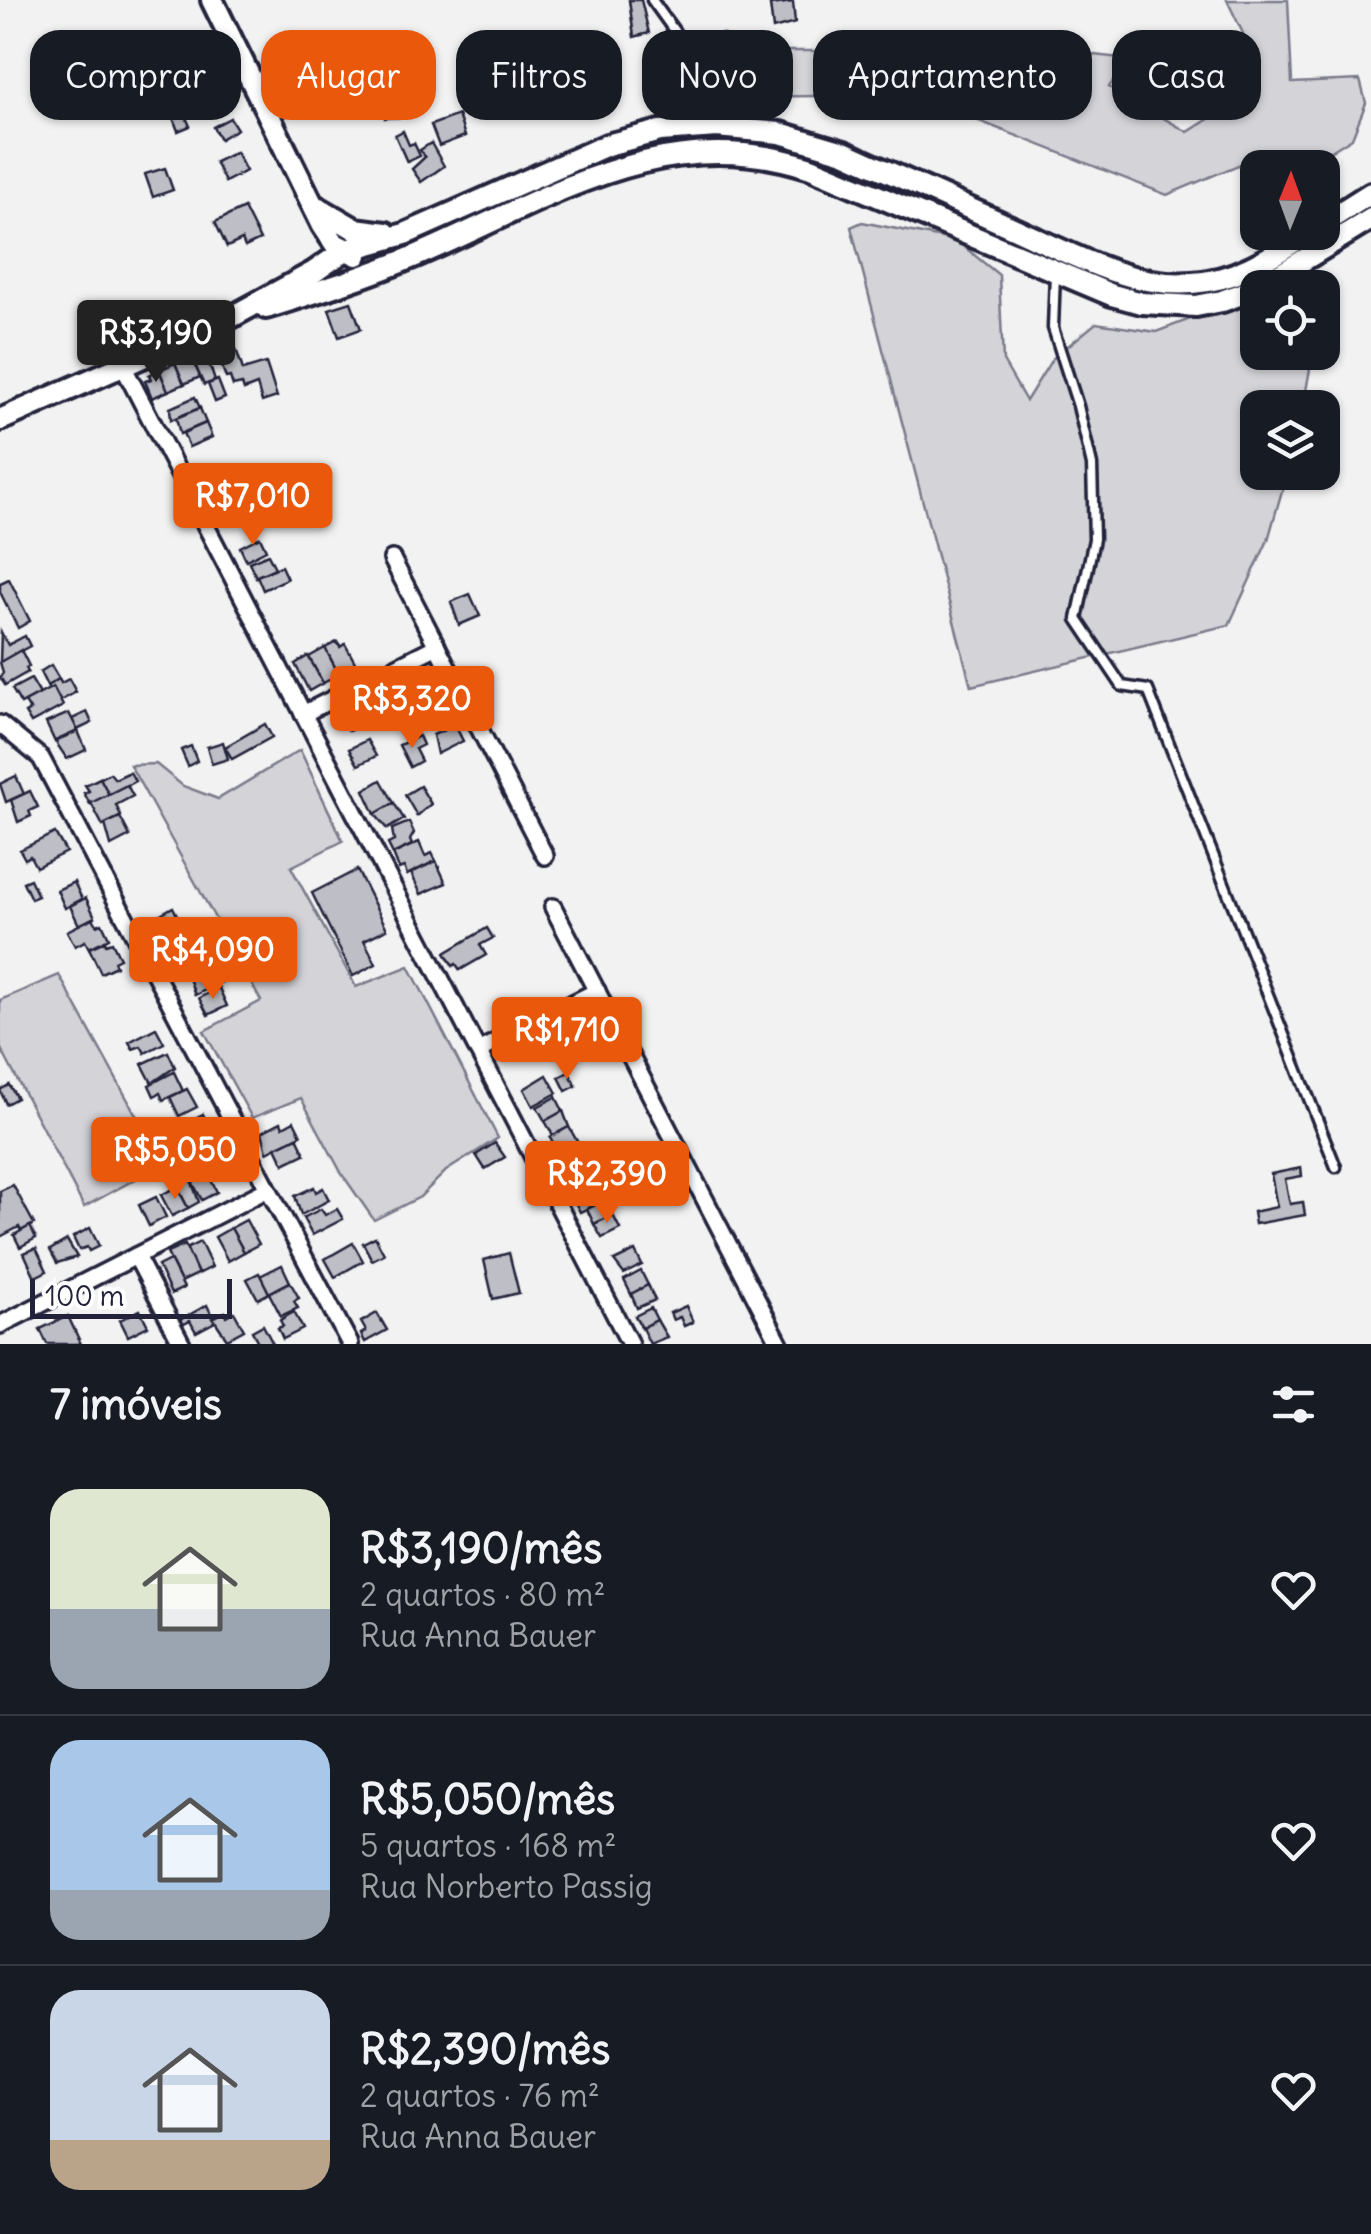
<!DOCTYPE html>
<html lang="pt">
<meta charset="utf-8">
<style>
:root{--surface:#171b24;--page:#20242c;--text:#f1f3f6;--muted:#9ea1a6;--line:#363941;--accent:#ea580c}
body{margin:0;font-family:Delius,sans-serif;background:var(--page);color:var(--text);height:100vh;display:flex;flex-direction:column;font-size:38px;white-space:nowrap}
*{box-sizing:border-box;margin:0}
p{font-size:32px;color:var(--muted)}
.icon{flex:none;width:55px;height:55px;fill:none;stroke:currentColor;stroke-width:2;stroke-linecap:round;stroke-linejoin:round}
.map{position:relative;height:1344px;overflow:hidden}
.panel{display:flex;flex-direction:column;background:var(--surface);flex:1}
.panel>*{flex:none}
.hud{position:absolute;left:30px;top:30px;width:1312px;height:90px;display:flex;gap:20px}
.needle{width:65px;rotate:1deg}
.tools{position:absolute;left:1240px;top:150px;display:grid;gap:20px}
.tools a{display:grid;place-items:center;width:100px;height:100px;border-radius:20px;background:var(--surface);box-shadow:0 2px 8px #0004;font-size:50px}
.scale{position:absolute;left:30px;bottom:25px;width:202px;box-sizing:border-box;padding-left:10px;border:5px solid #22223b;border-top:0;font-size:28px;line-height:35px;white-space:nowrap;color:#22223b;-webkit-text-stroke:8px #fff;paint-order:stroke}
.price{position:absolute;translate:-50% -85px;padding:0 22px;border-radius:10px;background:var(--accent);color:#fff;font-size:32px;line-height:65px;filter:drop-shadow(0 2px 5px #0008)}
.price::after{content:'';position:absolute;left:50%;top:60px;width:30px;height:22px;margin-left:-15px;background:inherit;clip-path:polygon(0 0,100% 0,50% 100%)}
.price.active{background:#222;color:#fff}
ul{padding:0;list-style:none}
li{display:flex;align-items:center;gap:30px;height:250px;padding:0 50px}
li+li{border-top:2px solid var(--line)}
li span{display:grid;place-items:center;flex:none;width:280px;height:200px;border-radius:30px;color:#555}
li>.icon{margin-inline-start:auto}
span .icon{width:120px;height:120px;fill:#fffc;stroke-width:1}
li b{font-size:42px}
h2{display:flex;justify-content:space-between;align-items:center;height:120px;padding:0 50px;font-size:42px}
.tag{padding:0 35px;border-radius:30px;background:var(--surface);box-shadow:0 2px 8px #0004;font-size:35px;line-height:90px}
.tag.active{background:var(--accent);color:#fff}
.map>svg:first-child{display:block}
</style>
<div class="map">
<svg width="1371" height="1344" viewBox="0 0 1371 1344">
<rect width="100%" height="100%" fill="#f2f2f3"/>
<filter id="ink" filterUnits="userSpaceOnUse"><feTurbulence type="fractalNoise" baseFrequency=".01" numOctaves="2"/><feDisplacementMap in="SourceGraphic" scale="20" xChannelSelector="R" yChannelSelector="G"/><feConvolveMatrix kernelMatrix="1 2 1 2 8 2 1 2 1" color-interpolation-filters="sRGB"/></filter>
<g filter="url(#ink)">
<!-- green -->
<g fill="#d3d3d8" stroke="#7a7a8a" stroke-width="2.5">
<polygon points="1227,0 1288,0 1292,83 1360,80 1366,103 1352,138 1306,167 1268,167 1250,160 1167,195 913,95 716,97 710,51 823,51 1010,67 1094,55 1129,59 1109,87 1188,132 1234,103 1251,50"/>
<polygon points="862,222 957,241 999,275 1003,361 1026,401 1052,359 1096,323 1156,332 1257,294 1258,352 1313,353 1303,407 1258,408 1258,472 1287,473 1268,540 1229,625 971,686 851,227"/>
<polygon points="300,750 343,841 291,867 356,987 409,966 498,1138 446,1171 420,1197 374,1220 342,1174 301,1098 252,1118 204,1031 261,1001 130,765 156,764 183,786 218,799"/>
<polygon points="59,975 163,1164 84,1207 0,1047 0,1000"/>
</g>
<!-- building -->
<g fill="#bebec6" stroke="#22223b" stroke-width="2.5">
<polygon points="629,0 641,0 649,33 634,37"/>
<polygon points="793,2 795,23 773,29 770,5"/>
<polygon points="723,34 724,48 697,50 697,36"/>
<polygon points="407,92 408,117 385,118 385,104 391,104 391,93"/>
<polygon points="184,113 190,126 178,131 173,118"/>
<polygon points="458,115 465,136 439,146 431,125"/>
<polygon points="230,118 237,129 220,139 213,127"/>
<polygon points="403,131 409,145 414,143 420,156 407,162 395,135"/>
<polygon points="431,143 444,166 421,182 412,169 425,157 420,150"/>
<polygon points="236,152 246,171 225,182 215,162"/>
<polygon points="165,168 173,190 153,197 145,174"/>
<polygon points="244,208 260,240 245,247 242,240 227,247 215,222"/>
<polygon points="351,302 361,329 339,337 329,309"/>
<polygon points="199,348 201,352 205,351 215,381 204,385 189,352"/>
<polygon points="236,349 243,370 266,363 277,397 262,402 257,385 244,390 242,384 233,386 230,377 226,378 218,355"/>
<polygon points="191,356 200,377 184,384 175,363"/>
<polygon points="175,363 184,384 168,391 159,370"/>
<polygon points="159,370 168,391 152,398 145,381 151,379 149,375"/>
<polygon points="218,380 225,398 215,402 208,384"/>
<polygon points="195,397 200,408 171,420 170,408"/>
<polygon points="200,408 206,423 180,434 176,418"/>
<polygon points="206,423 212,437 189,447 183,433"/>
<polygon points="257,467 262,488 244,492 239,472"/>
<polygon points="260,537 266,550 246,560 240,547"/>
<polygon points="268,554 275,568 256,577 249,562"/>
<polygon points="281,566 287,579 263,590 257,576"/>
<polygon points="9,579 30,621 18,628 0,592 0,583"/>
<polygon points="470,594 480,616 459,625 451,602"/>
<polygon points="1,632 8,645 25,636 30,646 0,662"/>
<polygon points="337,642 340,647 345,644 358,668 349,673 345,667 337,671 325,648"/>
<polygon points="325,648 339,675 323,683 309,657"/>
<polygon points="21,650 29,666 26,668 28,672 5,685 0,677 3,673 0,662"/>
<polygon points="308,656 323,683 309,691 295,664"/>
<polygon points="51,665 59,679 47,686 40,672"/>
<polygon points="424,666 433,684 418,692 408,674"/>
<polygon points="408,674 426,707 416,712 409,699 401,703 390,683"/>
<polygon points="31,679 40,694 21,704 12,689"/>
<polygon points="59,679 61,683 69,679 76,692 60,701 53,687 49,690 47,686"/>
<polygon points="390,683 401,703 382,713 372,693"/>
<polygon points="53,687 63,706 31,723 25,713 30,710 25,702"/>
<polygon points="372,693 382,713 366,721 356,702"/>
<polygon points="356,702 366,721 349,731 338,711"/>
<polygon points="87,712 92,723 77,730 72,719"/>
<polygon points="69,713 78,731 55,742 46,723"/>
<polygon points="265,724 272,737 232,759 225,747"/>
<polygon points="455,725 463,741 437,754 433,735"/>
<polygon points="78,731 86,750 67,759 55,741"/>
<polygon points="419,736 423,745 415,749 421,761 410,767 399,745"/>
<polygon points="367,740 376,756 358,765 349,749"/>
<polygon points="223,742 228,759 212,764 207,747"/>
<polygon points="191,746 197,761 188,766 181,750"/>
<polygon points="130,772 135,781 109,795 100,778 110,773 115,779"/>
<polygon points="16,776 24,794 6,802 0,784"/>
<polygon points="100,778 109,795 90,804 84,793 89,791 85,785"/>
<polygon points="381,780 394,803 375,814 364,790"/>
<polygon points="127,785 133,796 116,805 121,816 103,826 91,803"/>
<polygon points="420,786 431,804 417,816 405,795"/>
<polygon points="30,791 38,807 29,811 31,816 18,822 11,800"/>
<polygon points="394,803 404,819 387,829 375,814"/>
<polygon points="120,817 130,836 111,846 105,824"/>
<polygon points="409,822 414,833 410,840 412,845 393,854 388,844 394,841 392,829"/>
<polygon points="55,833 66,852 36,867 30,856 25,859 20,850"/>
<polygon points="419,842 425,856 432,853 436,861 407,875 404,867 399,869 393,854"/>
<polygon points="436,861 446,883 421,894 411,873"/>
<polygon points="357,870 387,929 364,940 376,964 353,976 312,893"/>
<polygon points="30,879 38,896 31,899 23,882"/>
<polygon points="74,882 82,899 65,908 57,890"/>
<polygon points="86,898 95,917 79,925 70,906"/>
<polygon points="173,907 181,923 165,931 157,916"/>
<polygon points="93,918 97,925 102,923 109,938 89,948 85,941 75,946 67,931"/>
<polygon points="184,921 190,932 186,934 190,941 170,951 160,934"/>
<polygon points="487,928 493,938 480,945 486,955 460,970 456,964 453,966 445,953"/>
<polygon points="105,941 106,944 112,942 120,958 114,961 116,966 101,973 89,948"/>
<polygon points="203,948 210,962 183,977 174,960"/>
<polygon points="226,955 236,975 195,995 189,978 209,968 212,974 216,972 210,962"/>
<polygon points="219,988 227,1006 208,1015 199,998"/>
<polygon points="156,1028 164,1043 145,1053 141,1046 133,1049 129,1042"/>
<polygon points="168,1052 175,1067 152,1083 142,1064"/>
<polygon points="174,1072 183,1091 163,1100 160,1093 154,1096 149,1085"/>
<polygon points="569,1072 576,1086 566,1091 559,1077"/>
<polygon points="547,1075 557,1093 533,1106 524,1089"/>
<polygon points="9,1085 17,1098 6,1104 0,1090"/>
<polygon points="187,1089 197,1107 179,1116 170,1097"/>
<polygon points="556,1097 563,1111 545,1121 537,1107"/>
<polygon points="563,1111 569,1127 553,1135 545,1121"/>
<polygon points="203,1114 212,1132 186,1145 179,1132 189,1127 187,1122"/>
<polygon points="294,1121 301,1135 267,1152 262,1132 281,1122 283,1127"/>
<polygon points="569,1127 578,1143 559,1153 550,1137"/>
<polygon points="297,1137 305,1154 284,1164 276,1147"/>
<polygon points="495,1143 505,1157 485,1169 476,1155"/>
<polygon points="215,1157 222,1171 209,1177 202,1163"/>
<polygon points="203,1164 217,1192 202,1200 187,1172"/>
<polygon points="1301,1168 1302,1176 1285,1179 1290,1204 1303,1202 1305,1215 1255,1224 1253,1212 1277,1207 1271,1174"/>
<polygon points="190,1177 199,1202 188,1208 176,1184"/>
<polygon points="13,1185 34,1224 21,1231 19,1227 0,1237 0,1191"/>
<polygon points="177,1187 188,1208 172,1216 161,1195"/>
<polygon points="314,1187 316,1192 323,1188 329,1200 301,1215 295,1196"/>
<polygon points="591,1188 598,1203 580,1212 573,1198"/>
<polygon points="156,1197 166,1217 149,1226 139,1205"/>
<polygon points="606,1200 613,1215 594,1224 587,1209"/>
<polygon points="321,1209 325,1215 337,1209 343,1219 312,1235 303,1218"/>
<polygon points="613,1215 620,1229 602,1238 594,1224"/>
<polygon points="246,1220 259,1244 244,1252 231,1228"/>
<polygon points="30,1226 36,1238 20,1247 14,1235"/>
<polygon points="90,1228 99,1246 89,1251 87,1247 79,1250 73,1237"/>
<polygon points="231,1228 244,1252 228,1261 215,1237"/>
<polygon points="375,1237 384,1254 372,1260 363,1243"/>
<polygon points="67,1240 77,1257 57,1263 50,1250"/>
<polygon points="200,1242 212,1267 198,1274 186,1249"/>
<polygon points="353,1243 363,1261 335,1277 325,1259"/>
<polygon points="185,1245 198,1274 181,1282 167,1253"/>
<polygon points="36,1248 47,1271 35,1277 24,1253"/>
<polygon points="635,1251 642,1265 624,1274 614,1261"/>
<polygon points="509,1253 519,1293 493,1299 484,1260"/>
<polygon points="170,1260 184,1288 171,1294 158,1266"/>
<polygon points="282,1265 290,1282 269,1293 260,1276"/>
<polygon points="641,1271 648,1285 631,1294 624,1280"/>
<polygon points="259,1273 269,1293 258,1299 247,1279"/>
<polygon points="290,1282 299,1298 294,1301 298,1308 281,1316 269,1293"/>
<polygon points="648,1285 655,1300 637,1308 631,1294"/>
<polygon points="207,1305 215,1322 196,1332 190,1321 182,1325 180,1320"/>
<polygon points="686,1306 693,1322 684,1326 680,1317 673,1320 670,1313"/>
<polygon points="651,1308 657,1320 642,1328 635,1316"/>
<polygon points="140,1310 148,1326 128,1336 120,1320"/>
<polygon points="225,1312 227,1316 234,1312 244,1330 227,1339 213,1318"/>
<polygon points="294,1312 303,1329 283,1339 278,1328 283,1326 280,1320"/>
<polygon points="377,1313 387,1330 365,1342 361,1334 366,1331 361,1322"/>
<polygon points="68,1316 81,1344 47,1344 40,1329"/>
<polygon points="657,1320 667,1337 650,1344 642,1328"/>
<polygon points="263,1325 273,1344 259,1344 252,1331"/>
</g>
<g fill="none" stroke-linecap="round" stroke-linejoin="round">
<defs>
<g id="service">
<polyline points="652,0 675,32 690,127"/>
<polyline points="1055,273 1053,328 1078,406 1092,465 1094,539 1077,619 1122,686 1148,690 1336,1167"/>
</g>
<g id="minor">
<polyline points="122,364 630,1344"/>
<polyline points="392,559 545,856"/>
<polyline points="303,714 437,646"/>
<polyline points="0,724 41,758 350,1344"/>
<polyline points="553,907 780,1344"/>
<polyline points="478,1051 597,991"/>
<polyline points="136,1256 182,1344"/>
<polyline points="0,1325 268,1189"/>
</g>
<g id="secondary">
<polyline points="212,0 323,226 335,244 357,255"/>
<polyline points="319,208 355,229 386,233"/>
<polyline points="1322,224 1371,193"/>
<polyline points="1258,288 1371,219"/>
<path d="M266 308C317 292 368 276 418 255 549 199 663 119 811 168L1112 295 1142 303 1196 306 1222 301 1258 288"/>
<path d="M0 420 226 320 314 272 344 251 405 234 607 145 660 131 717 127 780 133 844 152C898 176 951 200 1004 224 1062 249 1127 288 1192 283 1237 281 1272 256 1309 232"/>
</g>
</defs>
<!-- service casing -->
<use href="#service" stroke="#22223b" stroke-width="15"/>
<!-- minor casing -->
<use href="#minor" stroke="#22223b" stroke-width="22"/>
<!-- secondary casing -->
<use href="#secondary" stroke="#22223b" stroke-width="28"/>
<!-- service -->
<use href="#service" stroke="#fff" stroke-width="8"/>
<!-- minor -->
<use href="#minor" stroke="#fff" stroke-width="15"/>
<!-- secondary -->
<use href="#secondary" stroke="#fff" stroke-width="20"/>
</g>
</g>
</svg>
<div class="tools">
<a><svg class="needle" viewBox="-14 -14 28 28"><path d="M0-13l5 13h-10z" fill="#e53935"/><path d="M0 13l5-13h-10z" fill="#9ea1a6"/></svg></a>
<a><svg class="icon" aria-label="locate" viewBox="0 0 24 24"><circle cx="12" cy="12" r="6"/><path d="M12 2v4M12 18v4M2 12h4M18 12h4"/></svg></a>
<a><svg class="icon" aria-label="layers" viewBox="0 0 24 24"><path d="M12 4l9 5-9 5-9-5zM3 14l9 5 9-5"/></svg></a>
</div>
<div class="scale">100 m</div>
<b class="price active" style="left:156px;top:385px">R$3,190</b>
<b class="price" style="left:253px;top:548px">R$7,010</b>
<b class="price" style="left:412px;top:751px">R$3,320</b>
<b class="price" style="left:213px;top:1002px">R$4,090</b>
<b class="price" style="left:567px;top:1082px">R$1,710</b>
<b class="price" style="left:175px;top:1202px">R$5,050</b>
<b class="price" style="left:607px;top:1226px">R$2,390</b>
<div class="hud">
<a class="tag">Comprar</a>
<a class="tag active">Alugar</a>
<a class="tag">Filtros</a>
<a class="tag">Novo</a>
<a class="tag">Apartamento</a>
<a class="tag">Casa</a>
</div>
</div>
<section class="panel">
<h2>7 imóveis<svg class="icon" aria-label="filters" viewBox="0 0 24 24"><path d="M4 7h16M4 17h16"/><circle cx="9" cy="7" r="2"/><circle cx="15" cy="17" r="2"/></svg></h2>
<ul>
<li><span style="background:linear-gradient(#dfe7d0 60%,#9aa5b1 0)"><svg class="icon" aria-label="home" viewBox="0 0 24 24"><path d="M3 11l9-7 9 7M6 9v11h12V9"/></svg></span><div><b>R$3,190/mês</b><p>2 quartos · 80 m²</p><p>Rua Anna Bauer</p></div><svg class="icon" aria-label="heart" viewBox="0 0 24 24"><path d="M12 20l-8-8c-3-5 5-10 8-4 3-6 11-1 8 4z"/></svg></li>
<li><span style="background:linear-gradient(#a9c7e8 75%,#9aa5b1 0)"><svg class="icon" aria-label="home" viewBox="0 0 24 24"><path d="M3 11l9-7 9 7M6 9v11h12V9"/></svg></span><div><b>R$5,050/mês</b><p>5 quartos · 168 m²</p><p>Rua Norberto Passig</p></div><svg class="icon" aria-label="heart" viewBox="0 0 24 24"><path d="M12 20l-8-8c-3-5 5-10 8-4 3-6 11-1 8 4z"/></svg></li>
<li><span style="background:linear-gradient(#c9d6e8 75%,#b9a48a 0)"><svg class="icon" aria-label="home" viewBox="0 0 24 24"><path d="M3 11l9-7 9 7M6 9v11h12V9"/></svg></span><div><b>R$2,390/mês</b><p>2 quartos · 76 m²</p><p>Rua Anna Bauer</p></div><svg class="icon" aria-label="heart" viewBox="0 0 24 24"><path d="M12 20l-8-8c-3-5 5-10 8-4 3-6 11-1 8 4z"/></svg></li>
</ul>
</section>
